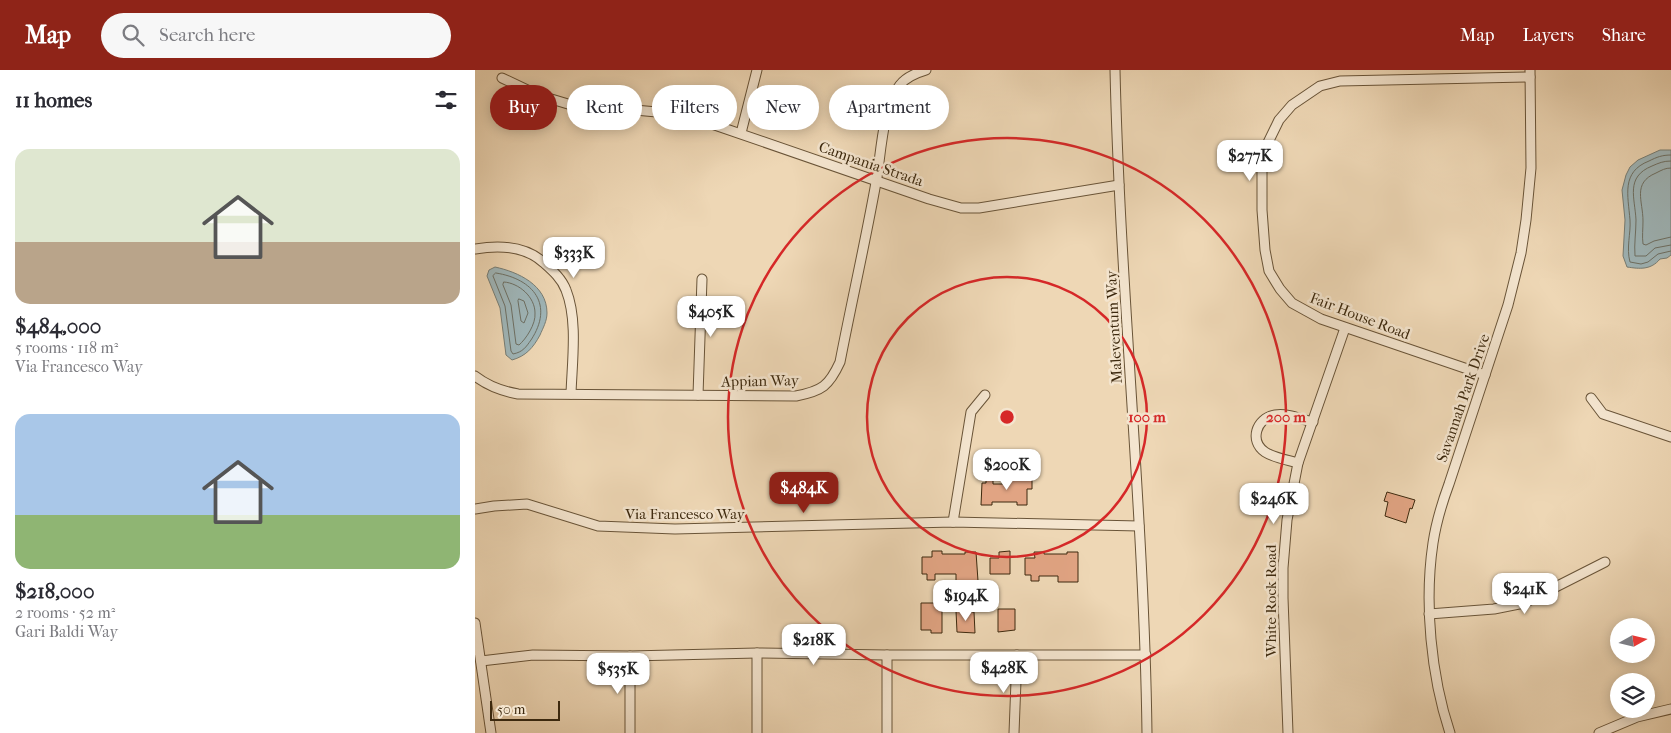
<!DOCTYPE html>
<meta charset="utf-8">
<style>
:root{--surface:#fff;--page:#f7f7f7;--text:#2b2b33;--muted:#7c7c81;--accent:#8f2418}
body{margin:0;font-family:"IM FELL French Canon",serif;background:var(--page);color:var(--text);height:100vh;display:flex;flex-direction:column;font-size:19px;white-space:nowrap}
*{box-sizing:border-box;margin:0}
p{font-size:16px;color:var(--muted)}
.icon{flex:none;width:28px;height:28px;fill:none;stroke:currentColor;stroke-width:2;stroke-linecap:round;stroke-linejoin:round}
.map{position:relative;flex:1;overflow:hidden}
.side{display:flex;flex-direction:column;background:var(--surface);width:475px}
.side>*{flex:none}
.top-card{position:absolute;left:15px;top:15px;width:475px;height:45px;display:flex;gap:10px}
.needle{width:32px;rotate:82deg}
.buttons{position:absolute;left:1135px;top:548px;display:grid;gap:10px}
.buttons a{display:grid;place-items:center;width:45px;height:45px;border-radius:50%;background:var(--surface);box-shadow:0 2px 12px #0003;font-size:25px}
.scale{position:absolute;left:15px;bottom:12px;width:70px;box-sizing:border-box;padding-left:5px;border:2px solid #3d290e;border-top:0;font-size:14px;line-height:18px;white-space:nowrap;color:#3d290e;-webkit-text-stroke:4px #f4e5cf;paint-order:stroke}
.price{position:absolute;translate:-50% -42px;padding:0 11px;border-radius:10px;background:#fff;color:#222;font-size:16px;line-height:32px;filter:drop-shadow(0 1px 2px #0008)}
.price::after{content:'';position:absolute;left:50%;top:30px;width:15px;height:11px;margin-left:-8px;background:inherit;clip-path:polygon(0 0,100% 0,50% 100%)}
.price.current{background:var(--accent);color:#fff}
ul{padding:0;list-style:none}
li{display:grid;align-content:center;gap:10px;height:265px;padding:0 15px}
li span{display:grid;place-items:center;height:155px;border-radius:15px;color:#555}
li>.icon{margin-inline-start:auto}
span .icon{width:90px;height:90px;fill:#fffc;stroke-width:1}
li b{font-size:21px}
h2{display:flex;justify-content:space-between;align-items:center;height:60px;padding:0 15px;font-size:21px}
.chip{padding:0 18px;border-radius:22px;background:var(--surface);box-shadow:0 2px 12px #0003;font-size:18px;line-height:45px}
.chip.current{background:var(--accent);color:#fff}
header{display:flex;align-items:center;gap:30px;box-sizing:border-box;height:70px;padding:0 25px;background:var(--accent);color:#fff}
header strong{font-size:24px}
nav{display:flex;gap:28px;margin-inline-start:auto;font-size:18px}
.search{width:350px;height:45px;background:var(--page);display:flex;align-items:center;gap:12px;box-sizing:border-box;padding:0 18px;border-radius:28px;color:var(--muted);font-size:19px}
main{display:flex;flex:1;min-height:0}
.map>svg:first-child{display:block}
</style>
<header>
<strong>Map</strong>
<div class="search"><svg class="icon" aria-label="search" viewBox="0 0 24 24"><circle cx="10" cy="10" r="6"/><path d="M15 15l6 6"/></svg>Search here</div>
<nav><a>Map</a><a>Layers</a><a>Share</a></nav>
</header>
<main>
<section class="side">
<h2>11 homes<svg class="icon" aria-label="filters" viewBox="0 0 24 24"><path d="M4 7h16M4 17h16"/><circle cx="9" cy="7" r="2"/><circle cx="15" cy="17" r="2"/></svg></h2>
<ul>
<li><span style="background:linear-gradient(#dfe7d0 60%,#b9a48a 0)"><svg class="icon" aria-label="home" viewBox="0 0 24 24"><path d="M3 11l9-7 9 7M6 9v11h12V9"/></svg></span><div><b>$484,000</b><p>5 rooms · 118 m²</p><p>Via Francesco Way</p></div></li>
<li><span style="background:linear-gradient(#a9c7e8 65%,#8fb573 0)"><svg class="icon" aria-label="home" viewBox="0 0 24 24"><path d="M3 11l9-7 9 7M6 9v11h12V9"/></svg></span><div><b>$218,000</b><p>2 rooms · 52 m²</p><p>Gari Baldi Way</p></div></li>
</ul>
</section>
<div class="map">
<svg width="1196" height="663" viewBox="0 0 1196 663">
<rect width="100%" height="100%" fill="#eed7b5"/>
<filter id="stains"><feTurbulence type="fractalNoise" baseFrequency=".004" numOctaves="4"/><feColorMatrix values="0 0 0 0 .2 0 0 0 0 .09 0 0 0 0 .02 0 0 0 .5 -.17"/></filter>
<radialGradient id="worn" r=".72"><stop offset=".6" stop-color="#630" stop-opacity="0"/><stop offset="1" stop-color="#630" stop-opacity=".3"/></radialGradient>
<!-- water -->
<g fill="#9fb6b9" stroke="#787e75">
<path d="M1185 80H1196V185L1192 188 1185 189C1176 200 1165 199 1152 197L1148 186 1150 150 1147 120 1151 105 1155 97 1163 90Z"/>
<path d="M20 197C43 202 72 215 72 243 72 251 68 258 65 265 58 278 51 286 37 290L31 285 25 238 12 206 14 200Z"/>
</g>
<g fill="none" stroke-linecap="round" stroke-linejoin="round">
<!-- shore -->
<g stroke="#6e7064" stroke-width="1">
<path d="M1196 85C1187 85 1182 87 1174 91 1146 102 1153 125 1155 150 1156 163 1151 178 1155 192L1166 194 1173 192 1183 184 1196 181"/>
<path d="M1196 91C1188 91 1184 93 1177 96 1150 107 1160 128 1161 150 1161 162 1159 174 1160 186H1171L1180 178 1196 175"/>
<path d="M1196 98C1190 98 1187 100 1181 103 1157 113 1168 131 1168 151 1168 159 1167 166 1168 174L1171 175 1179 171 1196 167"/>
<path d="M21 203C59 209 79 235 56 270 51 277 48 282 38 284L36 281 30 236 18 206Z"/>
<path d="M29 212C44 213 60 227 60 243 61 254 51 269 44 275L41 274 36 235 28 215Z"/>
<polygon points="44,229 49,231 53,243 49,253 46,251 43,231"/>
</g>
</g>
<!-- building -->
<g fill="#e1a483" stroke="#3d290e">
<polygon points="532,405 552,405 552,408 557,408 557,419 552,419 552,435 542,435 542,432 517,432 517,435 506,435 507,413 511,413 511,408 518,408 518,414 532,414"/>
<polygon points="912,422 940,430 937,439 935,438 931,453 910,446 913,432 909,431"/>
<polygon points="457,481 467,481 467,484 490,484 490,482 501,482 503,511 481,512 481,504 460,504 460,510 452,510 452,504 447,504 447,487 457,487"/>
<polygon points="535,481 535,504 515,504 515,488 524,488 524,482"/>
<polygon points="559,482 569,482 569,484 592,484 592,482 603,482 603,512 583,512 583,506 564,506 564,511 556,511 556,505 550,505 550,488 560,488"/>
<polygon points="446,533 467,533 467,563 456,563 456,560 446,560"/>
<polygon points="523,539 540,539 540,560 523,562"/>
<polygon points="481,541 499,542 500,563 482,562"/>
</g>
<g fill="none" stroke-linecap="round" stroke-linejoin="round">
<defs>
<g id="street">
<path d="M640 0C645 221 669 442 672 663"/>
<polyline points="27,8 63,25 93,34 193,43 228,51 454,129 486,138 504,138 644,115"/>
<polyline points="266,63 282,0"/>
<path d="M0 179C24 175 51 176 69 193 78 201 87 209 91 220 103 250 97 292 96 324"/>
<polyline points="1010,305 846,249 817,233 805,219 794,201 790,180 787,140 787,85 804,50 817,35 845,16 865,11 1055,7"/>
<path d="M0 306C13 316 26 321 43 324L321 326C347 321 354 316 365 292 377 230 391 169 402 107 406 82 408 35 425 15 431 7 441 3 451 0"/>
<polyline points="223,325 227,209"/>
<polyline points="1116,328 1128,344 1196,367"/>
<path d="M823 393C813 390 799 388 790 382 774 371 781 348 800 345 813 343 825 349 838 352"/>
<polyline points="0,439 19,436 52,434 123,456 200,459 478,452 664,456"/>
<polyline points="478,452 496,342 510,325"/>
<polyline points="954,544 1019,539 1049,533 1130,492"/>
<polyline points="0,553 16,663"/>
<polyline points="282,583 282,663"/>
<polyline points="6,591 58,585 155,586 282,583 412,585 671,585"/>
<polyline points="155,663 155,586"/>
<polyline points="412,663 412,585"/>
<polyline points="539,663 542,585"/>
<polyline points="813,663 808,528 808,498 812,450 823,393 870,258"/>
<path d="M975 663C956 606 949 533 958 473 961 453 967 433 974 414L1033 235 1046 183 1051 150 1056 98 1055 0"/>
<polyline points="1124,663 1162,647 1196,639"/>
</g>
</defs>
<!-- street casing -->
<use href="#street" stroke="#695438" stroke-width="11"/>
<!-- street -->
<use href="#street" stroke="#f4e5cf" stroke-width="9"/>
</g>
<!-- distance rings -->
<g fill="none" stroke="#d62828" stroke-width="2.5">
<circle cx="532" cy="347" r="140"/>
<circle cx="532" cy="347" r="279"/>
</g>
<g text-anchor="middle" stroke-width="5" stroke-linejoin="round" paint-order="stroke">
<!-- street labels -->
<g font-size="15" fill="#3d290e" stroke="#f4e5cf">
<text transform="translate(396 94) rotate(19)" y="5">Campania Strada</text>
<text transform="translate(885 246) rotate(21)" y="5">Fair House Road</text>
<text transform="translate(639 257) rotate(-93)" y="5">Maleventum Way</text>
<text transform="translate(285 311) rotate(-1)" y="5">Appian Way</text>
<text transform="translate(988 328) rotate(-71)" y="5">Savannah Park Drive</text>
<text x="210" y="449">Via Francesco Way</text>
<text transform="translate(796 531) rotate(-90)" y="5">White Rock Road</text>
</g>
</g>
<circle cx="532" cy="347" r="8" fill="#d62828" stroke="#f4e5cf" stroke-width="2.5"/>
<g font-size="15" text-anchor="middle" font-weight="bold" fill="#d62828" stroke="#f4e5cf" stroke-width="5" stroke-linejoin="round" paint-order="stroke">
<text x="672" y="352">100 m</text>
<text x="811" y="352">200 m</text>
</g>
<rect width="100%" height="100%" filter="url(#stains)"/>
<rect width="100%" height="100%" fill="url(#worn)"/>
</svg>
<div class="buttons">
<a><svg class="needle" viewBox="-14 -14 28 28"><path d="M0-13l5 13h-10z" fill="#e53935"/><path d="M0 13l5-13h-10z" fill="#7c7c81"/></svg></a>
<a><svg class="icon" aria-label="layers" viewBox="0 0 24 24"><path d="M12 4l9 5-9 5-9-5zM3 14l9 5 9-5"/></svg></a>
</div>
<div class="scale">50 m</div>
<b class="price" style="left:775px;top:112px">$277K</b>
<b class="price" style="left:99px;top:209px">$333K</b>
<b class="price" style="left:236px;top:268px">$405K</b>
<b class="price" style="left:532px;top:421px">$200K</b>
<b class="price current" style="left:329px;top:444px">$484K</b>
<b class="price" style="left:799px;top:455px">$246K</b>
<b class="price" style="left:1050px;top:545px">$241K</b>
<b class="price" style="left:491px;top:552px">$194K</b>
<b class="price" style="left:339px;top:596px">$218K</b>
<b class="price" style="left:529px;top:624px">$428K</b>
<b class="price" style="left:143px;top:625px">$535K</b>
<div class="top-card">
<a class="chip current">Buy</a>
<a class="chip">Rent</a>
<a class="chip">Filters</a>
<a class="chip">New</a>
<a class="chip">Apartment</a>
</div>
</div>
</main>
